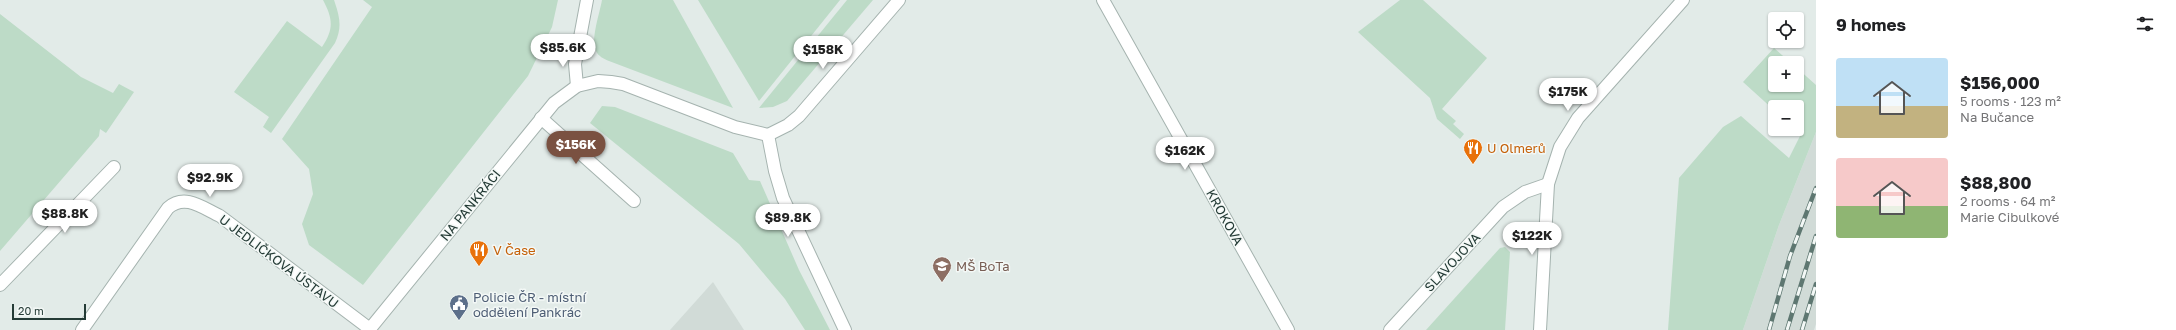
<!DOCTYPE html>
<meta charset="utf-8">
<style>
:root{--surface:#fff;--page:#f6f6f6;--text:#202124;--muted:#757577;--accent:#7a5141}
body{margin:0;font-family:"Golos Text",sans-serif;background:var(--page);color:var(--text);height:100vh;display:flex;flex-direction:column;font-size:15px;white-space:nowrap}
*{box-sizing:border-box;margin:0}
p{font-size:13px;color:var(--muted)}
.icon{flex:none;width:22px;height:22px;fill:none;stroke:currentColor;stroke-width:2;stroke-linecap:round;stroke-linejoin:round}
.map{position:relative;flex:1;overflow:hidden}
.side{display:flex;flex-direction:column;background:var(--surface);width:360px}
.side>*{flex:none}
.buttons{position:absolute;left:1768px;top:12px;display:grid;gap:8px}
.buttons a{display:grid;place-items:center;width:36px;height:36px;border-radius:4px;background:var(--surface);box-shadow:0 1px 3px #0004;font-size:20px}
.scale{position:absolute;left:12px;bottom:10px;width:74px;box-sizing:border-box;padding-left:4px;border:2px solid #243b36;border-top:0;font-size:11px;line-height:14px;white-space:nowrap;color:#243b36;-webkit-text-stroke:3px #f3f8f6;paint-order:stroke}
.price{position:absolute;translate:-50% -34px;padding:0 9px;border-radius:14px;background:#fff;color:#222;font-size:13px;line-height:26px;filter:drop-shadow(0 1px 2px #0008)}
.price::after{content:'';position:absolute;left:50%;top:24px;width:12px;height:9px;margin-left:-6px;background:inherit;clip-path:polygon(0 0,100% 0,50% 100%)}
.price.current{background:var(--accent);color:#fff}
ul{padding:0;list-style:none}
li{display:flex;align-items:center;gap:12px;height:100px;padding:0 20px}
li span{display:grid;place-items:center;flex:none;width:112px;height:80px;border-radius:4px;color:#555}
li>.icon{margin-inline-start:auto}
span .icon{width:48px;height:48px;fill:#fffc;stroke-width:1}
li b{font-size:17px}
h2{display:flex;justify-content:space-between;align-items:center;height:48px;padding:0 20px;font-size:17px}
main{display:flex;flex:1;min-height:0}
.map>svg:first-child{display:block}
</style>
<main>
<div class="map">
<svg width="1816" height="330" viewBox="0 0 1816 330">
<rect width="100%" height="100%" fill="#e2ebe8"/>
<!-- built -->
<g fill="#d1dbd7">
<polygon points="1816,132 1816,324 1814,330 1743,330 1779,225"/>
<polygon points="713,282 744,330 670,330"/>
</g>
<!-- green -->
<g fill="#bddbc7">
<path d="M323 0H334L335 3C340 18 342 28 335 43L271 133 263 127 269 117 234 92 287 21 322 47C334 29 333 19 323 0Z"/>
<polygon points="363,0 558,0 552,27 528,76 363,285 309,245 302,224 313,194 309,169 282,139 372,7"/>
<path d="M602 0H673L733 108 609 61C604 59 598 56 596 51 590 41 600 12 602 0Z"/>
<polygon points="698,0 840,0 759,101"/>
<polygon points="847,0 873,0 787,101 773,107 759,108"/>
<polygon points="1400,0 1423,0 1487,58 1442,109 1456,121 1453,124 1464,134 1460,139 1437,119 1430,98 1358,32"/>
<polygon points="0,14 81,77 113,93 119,84 134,92 106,133 100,129 99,136 0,251"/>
<polygon points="1774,48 1791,63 1775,63 1775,85 1797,85 1797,68 1816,85 1816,132 1779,225 1743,330 1668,330 1679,178 1723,127 1741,116 1789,158 1801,134 1795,129 1797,129 1797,107 1775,107 1775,111 1743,82"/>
<polygon points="602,106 615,107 733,153 749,180 760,181 799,270 830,330 805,330 785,299 739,244 590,123"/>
<polygon points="1505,247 1510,252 1505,330 1426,330 1500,248"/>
</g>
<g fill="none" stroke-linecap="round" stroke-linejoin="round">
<defs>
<g id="minor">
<polyline points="1103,0 1288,330"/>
<polyline points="577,86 575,64 587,0"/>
<polyline points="541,118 634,201"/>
<polyline points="768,135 775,171 783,198 845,330"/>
<polyline points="768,135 788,125 799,116 899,0"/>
<polyline points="0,285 114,167"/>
<path d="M82 330 168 208C185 193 203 208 220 216L370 329"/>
<polyline points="369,330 554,103 577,86 598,81 611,82 623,84 735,127 768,135"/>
<polyline points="1390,330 1503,207 1525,192 1548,184"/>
</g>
<polyline id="tertiary" points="1540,330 1548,184 1560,147 1578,118 1683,0"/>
</defs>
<!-- minor casing -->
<use href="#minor" stroke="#a5b3af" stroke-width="14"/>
<!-- tertiary casing -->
<use href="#tertiary" stroke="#a5b3af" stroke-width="14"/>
<!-- minor -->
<use href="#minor" stroke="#fff" stroke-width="12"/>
<!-- tertiary -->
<use href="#tertiary" stroke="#fff" stroke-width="12"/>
<defs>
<g id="rail">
<polyline points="1769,330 1790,256 1816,188"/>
<polyline points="1787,330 1816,236"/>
<polyline points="1802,330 1816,284"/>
</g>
</defs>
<!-- rail casing -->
<use href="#rail" stroke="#5e7771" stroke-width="4.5"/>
<!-- rail -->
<use href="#rail" stroke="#f3f8f6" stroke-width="3" stroke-dasharray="9" stroke-linecap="butt"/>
</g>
<!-- icons -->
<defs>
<symbol id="restaurant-pin" viewBox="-11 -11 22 30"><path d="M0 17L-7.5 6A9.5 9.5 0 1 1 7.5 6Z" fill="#e8710a" stroke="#f3f8f6"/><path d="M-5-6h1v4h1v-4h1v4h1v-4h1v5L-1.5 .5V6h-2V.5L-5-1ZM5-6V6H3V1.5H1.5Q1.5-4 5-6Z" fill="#fff"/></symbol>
<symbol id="school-pin" viewBox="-11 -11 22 30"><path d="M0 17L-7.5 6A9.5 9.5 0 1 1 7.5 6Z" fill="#8d6e63" stroke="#f3f8f6"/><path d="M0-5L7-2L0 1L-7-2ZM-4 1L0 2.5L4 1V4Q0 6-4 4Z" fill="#fff"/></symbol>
<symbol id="civic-pin" viewBox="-11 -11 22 30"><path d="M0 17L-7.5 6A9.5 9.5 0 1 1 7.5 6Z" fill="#5c6f8a" stroke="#f3f8f6"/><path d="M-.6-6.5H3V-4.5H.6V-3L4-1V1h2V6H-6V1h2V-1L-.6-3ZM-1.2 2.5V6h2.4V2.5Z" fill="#fff"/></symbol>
</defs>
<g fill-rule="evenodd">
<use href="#restaurant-pin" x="1462" y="137" width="22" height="30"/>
<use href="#restaurant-pin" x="468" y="239" width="22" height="30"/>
<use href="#school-pin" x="931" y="255" width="22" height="30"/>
<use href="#civic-pin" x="448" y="293" width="22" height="30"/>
</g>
<g text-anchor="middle" stroke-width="3" stroke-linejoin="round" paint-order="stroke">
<!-- food labels -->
<g font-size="13" fill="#c56008" stroke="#f3f8f6" text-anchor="start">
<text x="1487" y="153">U Olmerů</text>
<text x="493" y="255">V Čase</text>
</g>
<!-- street labels -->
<g font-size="13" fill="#243b36" stroke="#f3f8f6">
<text transform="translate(470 205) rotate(-51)" y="5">NA PANKRÁCI</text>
<text transform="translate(1225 217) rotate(61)" y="5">KROKOVA</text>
<text transform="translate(279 261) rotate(37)" y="5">U JEDLIČKOVA ÚSTAVU</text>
<text transform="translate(1452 262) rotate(-47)" y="5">SLAVOJOVA</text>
</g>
<!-- education labels -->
<g font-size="13" fill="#785e54" stroke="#f3f8f6" text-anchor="start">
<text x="956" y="271">MŠ BoTa</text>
</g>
<!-- service labels -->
<g font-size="13" fill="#4e5e75" stroke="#f3f8f6" text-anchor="start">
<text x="473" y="302">Policie ČR - místní<tspan x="473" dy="15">oddělení Pankrác</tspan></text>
</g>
</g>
</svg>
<div class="buttons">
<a><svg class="icon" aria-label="locate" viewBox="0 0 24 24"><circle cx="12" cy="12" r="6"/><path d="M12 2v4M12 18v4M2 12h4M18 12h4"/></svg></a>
<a>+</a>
<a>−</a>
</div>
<div class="scale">20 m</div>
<b class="price" style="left:563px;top:68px">$85.6K</b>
<b class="price" style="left:823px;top:70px">$158K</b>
<b class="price" style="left:1568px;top:112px">$175K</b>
<b class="price current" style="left:576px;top:165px">$156K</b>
<b class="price" style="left:1185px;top:171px">$162K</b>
<b class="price" style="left:210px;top:198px">$92.9K</b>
<b class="price" style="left:65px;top:234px">$88.8K</b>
<b class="price" style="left:788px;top:238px">$89.8K</b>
<b class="price" style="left:1532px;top:256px">$122K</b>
</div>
<section class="side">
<h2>9 homes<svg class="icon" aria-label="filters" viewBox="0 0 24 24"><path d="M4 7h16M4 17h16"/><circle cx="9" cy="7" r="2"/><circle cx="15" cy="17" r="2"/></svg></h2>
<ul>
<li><span style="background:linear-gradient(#bfe0f5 60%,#c2b280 0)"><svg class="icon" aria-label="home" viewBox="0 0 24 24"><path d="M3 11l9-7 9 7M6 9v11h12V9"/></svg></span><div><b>$156,000</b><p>5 rooms · 123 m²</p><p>Na Bučance</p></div></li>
<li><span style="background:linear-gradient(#f6c9c9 60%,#8fb573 0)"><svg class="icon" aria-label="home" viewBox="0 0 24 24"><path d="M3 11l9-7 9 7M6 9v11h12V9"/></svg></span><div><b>$88,800</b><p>2 rooms · 64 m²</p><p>Marie Cibulkové</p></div></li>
</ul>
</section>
</main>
